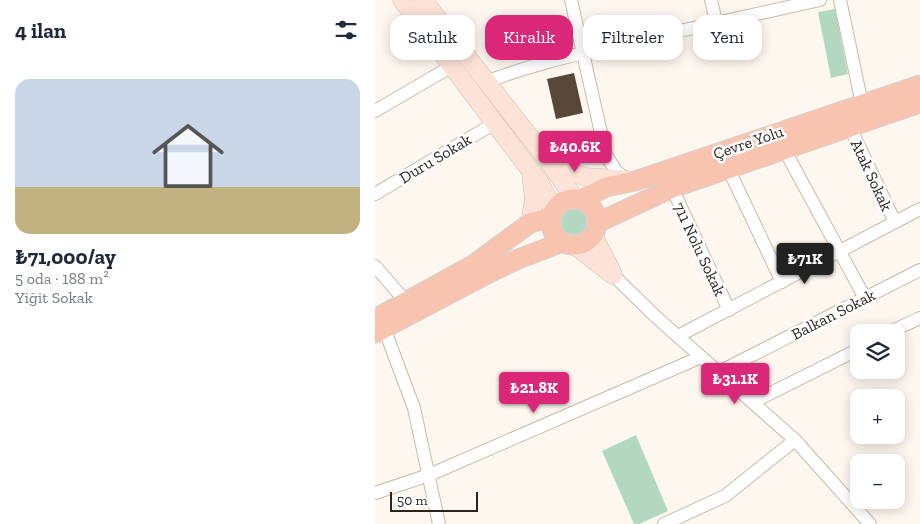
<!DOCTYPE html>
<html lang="tr">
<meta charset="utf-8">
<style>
:root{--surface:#fff;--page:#f2f2f3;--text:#1f2937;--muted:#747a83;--accent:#db2777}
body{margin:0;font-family:"Zilla Slab",serif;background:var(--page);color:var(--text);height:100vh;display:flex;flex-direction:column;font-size:19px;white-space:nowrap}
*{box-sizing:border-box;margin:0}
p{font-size:16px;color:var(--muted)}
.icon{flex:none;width:28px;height:28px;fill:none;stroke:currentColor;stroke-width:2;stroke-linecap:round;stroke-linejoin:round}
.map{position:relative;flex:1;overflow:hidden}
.side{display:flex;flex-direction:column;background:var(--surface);width:375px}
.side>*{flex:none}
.hud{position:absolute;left:15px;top:15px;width:455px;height:45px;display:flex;gap:10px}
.controls{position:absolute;left:475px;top:324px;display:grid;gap:10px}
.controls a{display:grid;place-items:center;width:55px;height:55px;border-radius:10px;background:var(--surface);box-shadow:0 2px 12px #0003;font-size:25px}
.scale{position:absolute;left:15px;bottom:12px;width:88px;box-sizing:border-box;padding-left:5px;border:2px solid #2a241d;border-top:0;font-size:14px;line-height:18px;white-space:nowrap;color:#2a241d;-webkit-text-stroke:4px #fff;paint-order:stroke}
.price{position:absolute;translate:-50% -42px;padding:0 11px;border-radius:5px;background:var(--accent);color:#fff;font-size:16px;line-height:32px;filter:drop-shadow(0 1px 2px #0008)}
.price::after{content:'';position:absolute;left:50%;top:30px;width:15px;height:11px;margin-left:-8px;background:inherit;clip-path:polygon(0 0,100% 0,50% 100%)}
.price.current{background:#222;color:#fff}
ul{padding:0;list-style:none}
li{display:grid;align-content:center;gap:10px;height:265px;padding:0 15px}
li span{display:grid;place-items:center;height:155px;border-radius:15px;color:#555}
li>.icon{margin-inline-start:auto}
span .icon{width:90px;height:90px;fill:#fffc;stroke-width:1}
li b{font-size:21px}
h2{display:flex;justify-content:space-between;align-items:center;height:60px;padding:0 15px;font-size:21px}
.pill{padding:0 18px;border-radius:15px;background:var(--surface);box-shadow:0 2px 12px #0003;font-size:18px;line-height:45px}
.pill.current{background:var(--accent);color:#fff}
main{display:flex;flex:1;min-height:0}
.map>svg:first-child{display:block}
</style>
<main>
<section class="side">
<h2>4 ilan<svg class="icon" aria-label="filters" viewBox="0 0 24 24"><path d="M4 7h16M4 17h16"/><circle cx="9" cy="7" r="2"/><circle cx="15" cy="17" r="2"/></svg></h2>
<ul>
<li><span style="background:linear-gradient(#c9d6e8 70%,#c2b280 0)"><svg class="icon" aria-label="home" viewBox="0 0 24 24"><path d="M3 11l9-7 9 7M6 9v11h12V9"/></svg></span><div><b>₺71,000/ay</b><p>5 oda · 188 m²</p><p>Yiğit Sokak</p></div></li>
</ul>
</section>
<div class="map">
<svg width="545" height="524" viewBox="0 0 545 524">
<rect width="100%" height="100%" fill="#fdf7ef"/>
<!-- green -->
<g fill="#b2d9c0">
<polygon points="460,9 473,74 456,78 443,12"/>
<circle cx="197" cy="221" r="16"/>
<polygon points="261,435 293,511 264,524 259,524 227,451"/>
</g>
<!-- building -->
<polygon fill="#57483a" points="199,73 208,113 181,119 172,79"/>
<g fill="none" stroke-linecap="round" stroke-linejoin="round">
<defs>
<g id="street">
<polyline points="196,0 231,155 241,171 252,180"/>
<polyline points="336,0 341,22"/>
<polyline points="465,0 487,104"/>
<path d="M111 82C157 64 204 54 251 43 316 28 381 14 445 0"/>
<polyline points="0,111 77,66"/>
<polyline points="475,127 520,222"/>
<polyline points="409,149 490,298"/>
<polyline points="353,168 407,282"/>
<polyline points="297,188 354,310"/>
<polyline points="0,194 120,123"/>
<polyline points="0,266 31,302"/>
<polyline points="238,275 281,317 420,440 495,524"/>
<polyline points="9,328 39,408 64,524"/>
<polyline points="515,332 545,318"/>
<polyline points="303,336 545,209"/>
<polyline points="344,372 545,270"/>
<polyline points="378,402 484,349"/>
<polyline points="0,493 54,475 326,357"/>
<polyline points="289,524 350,496 420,440"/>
</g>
<g id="secondary">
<polyline points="27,0 165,183 179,211"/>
<polyline points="48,0 175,163 200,199"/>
<polyline points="175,163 188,170 212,177 252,180"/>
<polyline points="155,223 159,200 156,174"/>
<polyline points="218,235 237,272"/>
<polyline points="199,245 238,275"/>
</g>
<g id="primary">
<circle cx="199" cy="222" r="23"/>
<polyline points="206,200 231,187 260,181 545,85"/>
<polyline points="222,223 297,188 545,103"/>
<polyline points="7,315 98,265 155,223 177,217"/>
<polyline points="0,333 116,272 143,259 188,242"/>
</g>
</defs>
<!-- street casing -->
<use href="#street" stroke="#c9baa8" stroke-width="14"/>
<!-- secondary casing -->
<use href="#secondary" stroke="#c9baa8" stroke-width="19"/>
<!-- primary casing -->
<use href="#primary" stroke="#d4d3d2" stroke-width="21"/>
<!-- street -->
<use href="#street" stroke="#fff" stroke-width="12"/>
<!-- secondary -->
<use href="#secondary" stroke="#fce2d7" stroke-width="18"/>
<!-- primary -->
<use href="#primary" stroke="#f9c4af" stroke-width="19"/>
</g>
<g text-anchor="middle" stroke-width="5" stroke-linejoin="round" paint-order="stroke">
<!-- street labels -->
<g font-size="16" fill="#2a241d" stroke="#fff">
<text transform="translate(373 142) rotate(-19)" y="6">Çevre Yolu</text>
<text transform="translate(60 158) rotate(-31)" y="6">Duru Sokak</text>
<text transform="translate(497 175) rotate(65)" y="6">Atak Sokak</text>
<text transform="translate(325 249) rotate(65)" y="6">711 Nolu Sokak</text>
<text transform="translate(458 314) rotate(-27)" y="6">Balkan Sokak</text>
</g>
</g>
</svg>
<div class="controls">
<a><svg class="icon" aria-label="layers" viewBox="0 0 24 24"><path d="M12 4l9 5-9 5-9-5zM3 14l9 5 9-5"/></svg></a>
<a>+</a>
<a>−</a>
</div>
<div class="scale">50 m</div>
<b class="price" style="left:200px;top:173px">₺40.6K</b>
<b class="price current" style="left:430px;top:285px">₺71K</b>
<b class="price" style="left:360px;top:405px">₺31.1K</b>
<b class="price" style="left:159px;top:414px">₺21.8K</b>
<div class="hud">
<a class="pill">Satılık</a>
<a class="pill current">Kiralık</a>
<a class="pill">Filtreler</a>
<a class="pill">Yeni</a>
</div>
</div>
</main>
